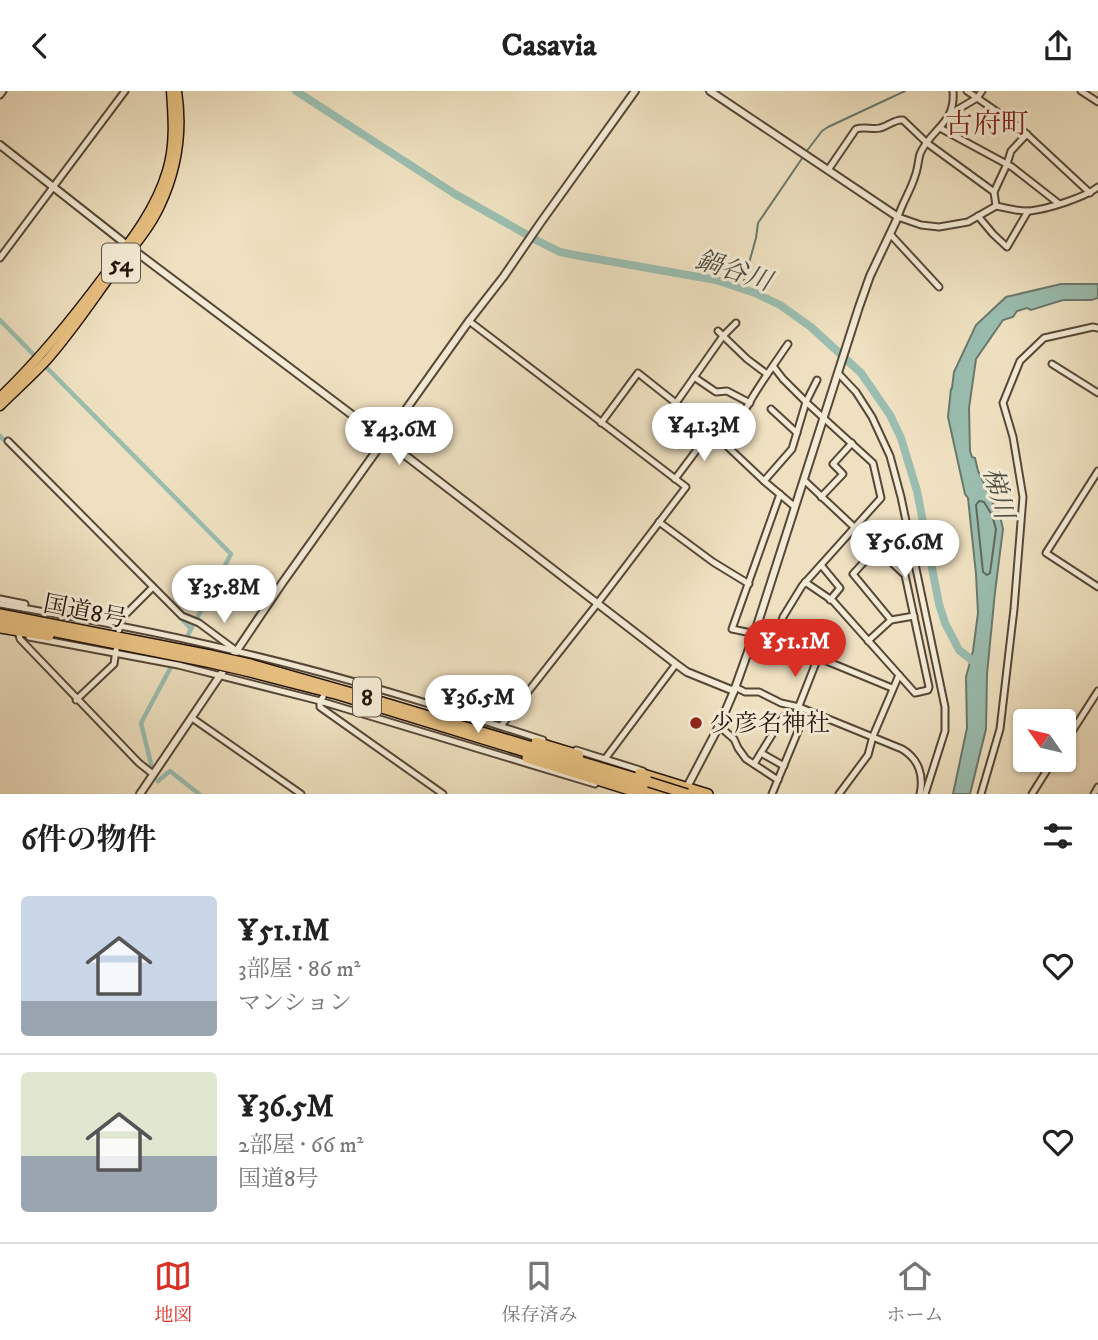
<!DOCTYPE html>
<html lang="ja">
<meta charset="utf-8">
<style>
:root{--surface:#fff;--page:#f6f6f6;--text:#222;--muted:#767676;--line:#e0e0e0;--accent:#d93025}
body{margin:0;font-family:"IM FELL DW Pica","Noto Serif JP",serif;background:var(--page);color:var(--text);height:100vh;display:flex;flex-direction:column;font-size:26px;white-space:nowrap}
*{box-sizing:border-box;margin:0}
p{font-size:23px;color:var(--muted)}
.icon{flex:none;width:38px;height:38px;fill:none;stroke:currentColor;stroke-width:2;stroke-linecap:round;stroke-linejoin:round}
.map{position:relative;height:703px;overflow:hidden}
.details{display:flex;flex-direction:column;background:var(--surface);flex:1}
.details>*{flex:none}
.needle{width:46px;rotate:304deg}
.buttons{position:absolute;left:1013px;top:618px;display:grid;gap:14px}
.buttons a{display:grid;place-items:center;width:63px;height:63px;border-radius:7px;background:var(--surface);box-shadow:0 2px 5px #0004;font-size:35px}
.price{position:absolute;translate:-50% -60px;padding:0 16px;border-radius:24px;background:#fff;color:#222;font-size:23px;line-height:46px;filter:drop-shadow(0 2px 4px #0008)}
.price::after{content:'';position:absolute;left:50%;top:42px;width:21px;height:16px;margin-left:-10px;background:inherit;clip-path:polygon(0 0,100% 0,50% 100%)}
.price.active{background:var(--accent);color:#fff}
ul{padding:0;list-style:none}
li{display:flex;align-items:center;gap:21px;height:175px;padding:0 21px}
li+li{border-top:2px solid var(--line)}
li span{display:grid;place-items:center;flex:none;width:196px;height:140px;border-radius:7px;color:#555}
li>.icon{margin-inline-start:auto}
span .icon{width:84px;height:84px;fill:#fffc;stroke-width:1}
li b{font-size:30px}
h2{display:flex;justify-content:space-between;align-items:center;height:84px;padding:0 21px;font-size:30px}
header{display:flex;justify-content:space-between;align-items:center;height:91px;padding:0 21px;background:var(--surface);font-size:32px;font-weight:700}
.menu{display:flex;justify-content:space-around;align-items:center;height:98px;border-top:2px solid var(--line);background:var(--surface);font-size:19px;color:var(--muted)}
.menu a{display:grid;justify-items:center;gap:4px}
.menu .active{color:var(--accent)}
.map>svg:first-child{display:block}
</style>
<header><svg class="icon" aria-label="back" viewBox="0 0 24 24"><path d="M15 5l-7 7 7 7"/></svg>Casavia<svg class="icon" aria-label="share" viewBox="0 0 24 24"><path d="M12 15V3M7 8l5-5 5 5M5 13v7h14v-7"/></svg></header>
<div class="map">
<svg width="1098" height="703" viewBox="0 0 1098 703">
<rect width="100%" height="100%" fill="#eee0c0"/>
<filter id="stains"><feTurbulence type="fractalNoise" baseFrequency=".00286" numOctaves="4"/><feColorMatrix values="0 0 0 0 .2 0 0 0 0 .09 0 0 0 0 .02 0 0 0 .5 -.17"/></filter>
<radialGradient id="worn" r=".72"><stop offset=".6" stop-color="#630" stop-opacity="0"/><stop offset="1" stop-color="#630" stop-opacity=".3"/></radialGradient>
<!-- water -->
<polygon fill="#9abdaf" stroke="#6a796d" stroke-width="2" points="1061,193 1098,193 1098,207 1091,209 1063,209 1031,219 1027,217 1017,220 1013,226 1003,229 976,268 969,317 970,360 972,366 975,367 978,380 993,412 999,421 1003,438 995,501 987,583 986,638 970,703 953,703 967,637 966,586 973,560 978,522 976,483 968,407 965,403 948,326 951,298 952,297 954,281 976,234 1006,206"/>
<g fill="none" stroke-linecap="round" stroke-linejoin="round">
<!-- shore -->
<polygon stroke="#5e685c" stroke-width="2" points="979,410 984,411 992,424 996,438 990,482 987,484 983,481 976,414"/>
<!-- stream -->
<g stroke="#6a796d" stroke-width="2">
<polyline points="806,61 822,40 828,36 905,0"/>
<polyline points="742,197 756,147 758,132 803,66"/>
</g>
<!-- canal -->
<g stroke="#9abdaf" stroke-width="4.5">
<polyline points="0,229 34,264"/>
<polyline points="45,275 231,463 196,529"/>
<polyline points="0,345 9,354"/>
<polyline points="179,525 191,538"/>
<polyline points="187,546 192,536"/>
<polyline points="152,677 141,632 171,576"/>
<polyline points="158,690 170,680 199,703"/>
</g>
<!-- river -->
<polyline stroke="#9abdaf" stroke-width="8" points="296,0 455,103 538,150 560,161 580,165 716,189 755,202 780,214 811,236 861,282 890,324 901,347 917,400 939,513 945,532 959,559 978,574"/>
<defs>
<g id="minor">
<path d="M953 0C956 33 930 38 920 63 918 70 918 78 915 85 911 99 902 112 898 126L921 134 939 136 968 131 996 115C1007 117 1019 121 1030 120 1047 118 1084 107 1098 96"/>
<polyline points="967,0 1019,36 1090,102"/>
<polyline points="1081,0 1098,11"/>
<polyline points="0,4 3,0"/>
<polyline points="950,23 977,7 982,0"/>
<polyline points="940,37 1012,76 1058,112"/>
<path d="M828 79 856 38C865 35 872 39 880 37 889 35 894 28 903 29L927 52 994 101"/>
<polyline points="996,115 994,101 1007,73 1011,60 1027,43"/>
<polyline points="978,125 993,143 1007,156 1028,120"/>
<polyline points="890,143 939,196"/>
<polyline points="0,167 125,0"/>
<polyline points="469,230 686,396 597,513 501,635"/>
<polyline points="718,240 747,268 767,283"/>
<polyline points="1052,273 1098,302"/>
<polyline points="773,275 783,288 806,311 873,372 881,407 802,495 783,526 778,542 775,547 732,538 780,403"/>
<polyline points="838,282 856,301 872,326 890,365 901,406 945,616 945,640 925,703"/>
<polyline points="694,286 716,301 727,300 750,312"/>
<polyline points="676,312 723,245 736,232"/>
<polyline points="771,318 797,342"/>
<polyline points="601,332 638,282 711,340 764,390 795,416"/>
<polyline points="8,350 182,525 199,532 234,558"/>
<path d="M728 355C742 318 766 285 788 253"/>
<polyline points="1098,380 1046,462 1098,496"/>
<polyline points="675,388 711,340"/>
<polyline points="804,389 905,484 929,596 928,599 915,602 833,510 805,491"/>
<polyline points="764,390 792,358 806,311 817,289"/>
<polyline points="821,406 843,383 833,373 852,352"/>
<polyline points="659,431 713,471 749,493"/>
<polyline points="876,458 853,483 891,529"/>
<polyline points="821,474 840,497 830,509"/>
<polyline points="0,508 25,513 24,517"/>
<path d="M0 513C79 527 158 541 235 560 339 584 441 616 543 649"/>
<polyline points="119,539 122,527 153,496"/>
<polyline points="19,544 20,548 139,672 153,683"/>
<polyline points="29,546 178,574 320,610 320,616 443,703"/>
<polyline points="775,547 771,559 802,561 817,569 824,569 892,597"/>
<polyline points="868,550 891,529 914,525"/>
<path d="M735 596 745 601H759L781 612 799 616 902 658C919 668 924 685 920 703"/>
<polyline points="323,606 320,610 595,693"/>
<polyline points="76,609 114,573 116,559"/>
<polyline points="192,627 301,703"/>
<polyline points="719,635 734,648 738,657 746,668 778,689"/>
<polyline points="1064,653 1098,600"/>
<polyline points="576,659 643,680"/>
<polyline points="761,662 784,675"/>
<polyline points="605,668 676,573"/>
<polyline points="754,673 783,626 793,630 817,569"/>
<polyline points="772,703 801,633 793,630"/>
<polyline points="839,703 868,664 873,645 899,584"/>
<polyline points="981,703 1000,638 1014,518 1023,406 1013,346 1003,312 1020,270 1044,247 1093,236 1098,237"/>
<polyline points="1032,703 1054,668"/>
<polyline points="1094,703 1098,696"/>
</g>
<g id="tertiary">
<polyline points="0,54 127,154 384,348 676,573 687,581 734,600"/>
<polyline points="686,698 719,635 734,600 755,541 859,216 870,185 898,126 710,0"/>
<polyline points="140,703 283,491 469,230 504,185 541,131 635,0"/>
</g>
<g id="primary">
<path d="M0 306C39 269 72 228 104 185 129 152 155 120 167 80 175 54 173 27 171 0"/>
<path d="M0 315C15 300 32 285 46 270 71 242 92 210 114 180 130 160 149 139 160 115 177 79 183 39 177 0"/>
</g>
<g id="trunk">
<polyline points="0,523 210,564"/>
<polyline points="0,530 207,571"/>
<polyline points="0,537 49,545"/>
<polyline points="250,573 352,602 649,691"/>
<polyline points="246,580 339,604 663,703"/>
<polyline points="536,651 579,664"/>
<polyline points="527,667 642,703"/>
<polyline points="640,682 708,703"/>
</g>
</defs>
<!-- minor casing -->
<use href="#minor" stroke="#564737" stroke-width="9"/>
<!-- tertiary casing -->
<use href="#tertiary" stroke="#564737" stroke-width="10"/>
<!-- primary casing -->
<use href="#primary" stroke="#231409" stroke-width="11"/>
<!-- trunk casing -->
<use href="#trunk" stroke="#231409" stroke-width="12"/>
<!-- minor -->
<use href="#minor" stroke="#f4ebd6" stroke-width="5"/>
<!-- tertiary -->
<use href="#tertiary" stroke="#f4ebd6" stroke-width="6"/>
<!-- primary -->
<use href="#primary" stroke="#e7c080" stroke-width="8"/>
<!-- trunk -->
<use href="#trunk" stroke="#e7c080" stroke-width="9"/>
<defs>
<g id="trunk-bridge">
<polyline points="210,564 250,573"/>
<polyline points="207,571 246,580"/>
<polyline points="649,691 687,703"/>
</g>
</defs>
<!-- trunk-bridge casing -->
<use href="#trunk-bridge" stroke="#231409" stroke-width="12" stroke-linecap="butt"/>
<!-- trunk-bridge -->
<use href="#trunk-bridge" stroke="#e7c080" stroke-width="9"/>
</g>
<!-- markers -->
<circle fill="#8f2418" stroke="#f4ebd6" stroke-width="2.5" cx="696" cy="632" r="7"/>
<g text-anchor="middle" stroke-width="6" stroke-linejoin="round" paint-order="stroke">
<!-- shield labels -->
<g fill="#f4ebd6" stroke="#625446" stroke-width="2">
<rect x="102" y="152.5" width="38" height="39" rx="5"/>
<rect x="353" y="586.5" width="28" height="39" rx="5"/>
</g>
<g font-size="23" font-weight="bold" fill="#231409">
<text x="121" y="180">54</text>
<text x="367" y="614">8</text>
</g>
<!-- street labels -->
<g font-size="24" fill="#231409" stroke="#f4ebd6">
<text transform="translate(85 520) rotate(11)" y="8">国道8号</text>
</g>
<!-- poi labels -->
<g font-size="24" fill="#231409" stroke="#f4ebd6" text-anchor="start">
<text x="710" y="640">少彦名神社</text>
</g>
<!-- water labels -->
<g font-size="26" font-style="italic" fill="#4d4f43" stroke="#f4ebd6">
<text transform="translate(734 179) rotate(18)" y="9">鍋谷川</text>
<text transform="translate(999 402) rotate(75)" y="9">梯川</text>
</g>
<!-- quarter labels -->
<g font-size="28" fill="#7a1f14" stroke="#f4ebd6">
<text x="987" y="42">古府町</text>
</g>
</g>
<rect width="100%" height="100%" filter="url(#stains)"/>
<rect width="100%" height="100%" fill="url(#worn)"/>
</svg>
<div class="buttons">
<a><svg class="needle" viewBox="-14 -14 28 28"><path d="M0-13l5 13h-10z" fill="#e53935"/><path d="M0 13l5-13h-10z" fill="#767676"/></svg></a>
</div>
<b class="price" style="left:704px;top:372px">¥41.3M</b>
<b class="price" style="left:399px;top:376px">¥43.6M</b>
<b class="price" style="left:905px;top:489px">¥56.6M</b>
<b class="price" style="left:224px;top:534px">¥35.8M</b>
<b class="price active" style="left:795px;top:588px">¥51.1M</b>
<b class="price" style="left:478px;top:644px">¥36.5M</b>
</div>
<section class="details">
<h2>6件の物件<svg class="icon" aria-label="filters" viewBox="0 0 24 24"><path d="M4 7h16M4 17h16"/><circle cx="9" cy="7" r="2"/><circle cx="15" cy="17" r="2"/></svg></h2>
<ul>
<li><span style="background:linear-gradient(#c9d6e8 75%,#9aa5b1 0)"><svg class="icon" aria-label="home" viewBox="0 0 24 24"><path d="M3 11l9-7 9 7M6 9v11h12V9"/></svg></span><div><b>¥51.1M</b><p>3部屋 · 86 m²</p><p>マンション</p></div><svg class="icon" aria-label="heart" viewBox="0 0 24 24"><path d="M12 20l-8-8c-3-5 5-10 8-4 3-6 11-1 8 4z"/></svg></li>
<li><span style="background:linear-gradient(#dfe7d0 60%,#9aa5b1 0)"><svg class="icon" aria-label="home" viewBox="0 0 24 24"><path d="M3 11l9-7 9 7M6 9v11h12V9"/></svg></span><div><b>¥36.5M</b><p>2部屋 · 66 m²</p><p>国道8号</p></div><svg class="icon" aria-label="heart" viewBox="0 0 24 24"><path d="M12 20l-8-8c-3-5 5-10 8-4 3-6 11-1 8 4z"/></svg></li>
</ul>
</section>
<nav class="menu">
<a class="active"><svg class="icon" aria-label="map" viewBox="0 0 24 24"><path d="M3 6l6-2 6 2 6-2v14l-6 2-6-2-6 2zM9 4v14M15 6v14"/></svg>地図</a>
<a><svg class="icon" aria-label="saved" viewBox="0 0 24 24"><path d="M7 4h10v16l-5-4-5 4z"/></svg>保存済み</a>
<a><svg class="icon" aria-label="home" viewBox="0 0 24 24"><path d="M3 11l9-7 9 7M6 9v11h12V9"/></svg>ホーム</a>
</nav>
